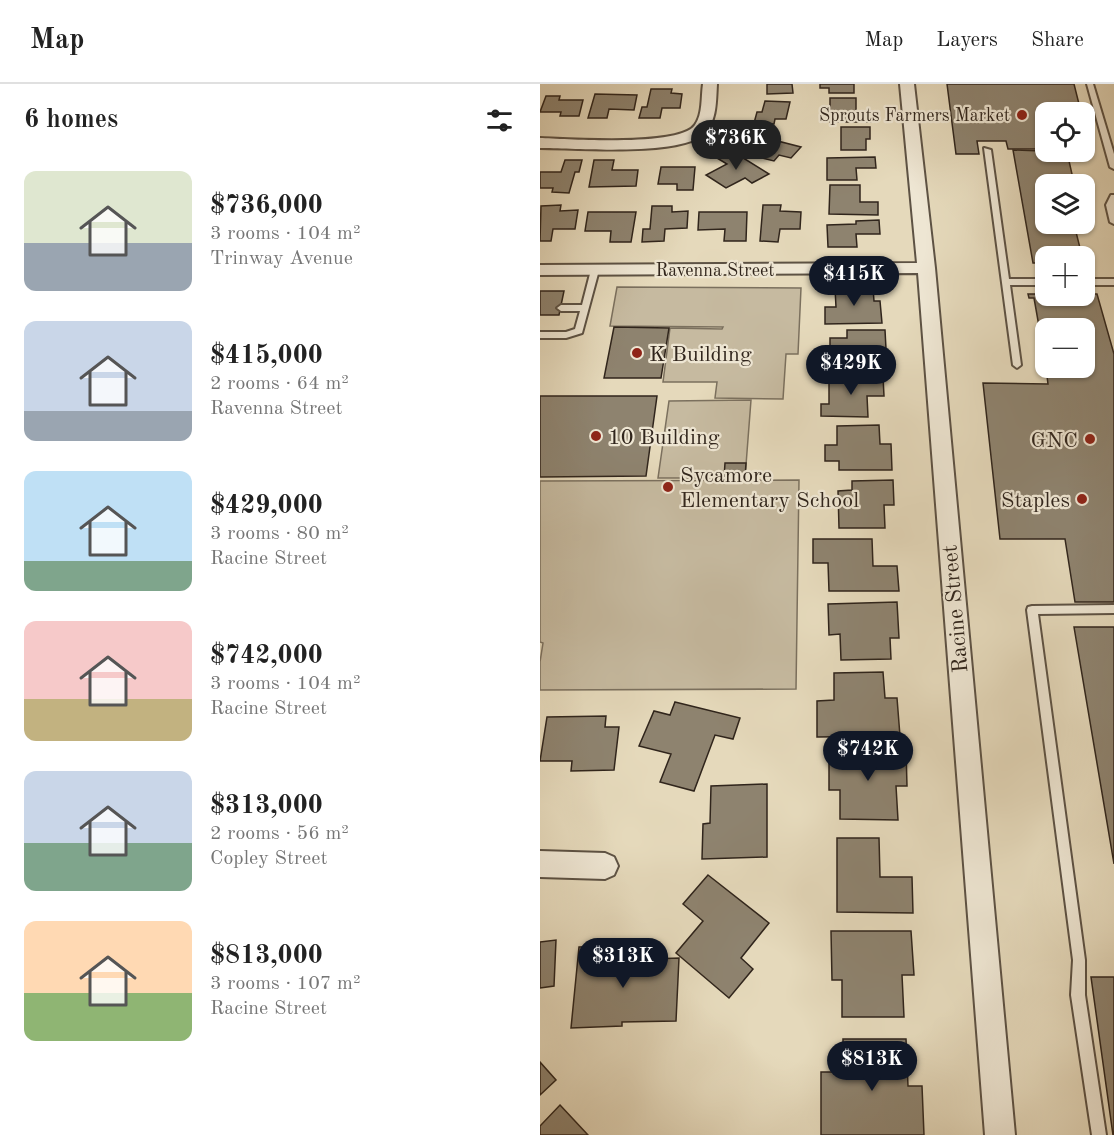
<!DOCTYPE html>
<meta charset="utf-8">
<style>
:root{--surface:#fff;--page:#f2f2f2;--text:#222;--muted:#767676;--line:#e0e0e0;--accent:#111827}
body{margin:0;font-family:"Old Standard TT",serif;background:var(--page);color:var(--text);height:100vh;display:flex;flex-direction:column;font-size:22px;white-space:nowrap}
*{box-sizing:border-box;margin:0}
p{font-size:20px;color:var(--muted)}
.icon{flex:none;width:33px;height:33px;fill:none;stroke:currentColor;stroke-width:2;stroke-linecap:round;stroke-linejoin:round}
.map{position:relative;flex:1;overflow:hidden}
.drawer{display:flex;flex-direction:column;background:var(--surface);width:540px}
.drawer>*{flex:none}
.tools{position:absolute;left:495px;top:18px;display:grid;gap:12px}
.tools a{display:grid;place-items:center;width:60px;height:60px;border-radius:12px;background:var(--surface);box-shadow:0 2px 4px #0004;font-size:30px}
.price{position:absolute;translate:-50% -51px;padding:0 14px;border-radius:21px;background:var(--accent);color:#fff;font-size:20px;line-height:39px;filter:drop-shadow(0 2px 3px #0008)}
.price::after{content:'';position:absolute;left:50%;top:36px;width:18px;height:14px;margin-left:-9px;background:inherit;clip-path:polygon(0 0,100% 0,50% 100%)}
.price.on{background:#222;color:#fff}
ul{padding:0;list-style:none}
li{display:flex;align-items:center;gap:18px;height:150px;padding:0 24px}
li span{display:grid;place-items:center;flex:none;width:168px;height:120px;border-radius:12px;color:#555}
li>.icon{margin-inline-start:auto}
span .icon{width:72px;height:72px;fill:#fffc;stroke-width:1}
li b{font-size:26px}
h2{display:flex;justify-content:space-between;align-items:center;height:72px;padding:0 24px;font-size:26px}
header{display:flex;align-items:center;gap:36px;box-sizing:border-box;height:84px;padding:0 30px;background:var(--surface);border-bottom:2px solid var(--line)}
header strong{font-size:28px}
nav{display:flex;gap:33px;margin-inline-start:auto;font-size:21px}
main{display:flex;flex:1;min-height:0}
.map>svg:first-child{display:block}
</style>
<header>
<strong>Map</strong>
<nav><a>Map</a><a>Layers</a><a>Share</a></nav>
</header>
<main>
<section class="drawer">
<h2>6 homes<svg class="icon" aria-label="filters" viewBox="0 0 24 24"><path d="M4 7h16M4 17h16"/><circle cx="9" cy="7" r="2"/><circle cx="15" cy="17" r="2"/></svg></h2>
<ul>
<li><span style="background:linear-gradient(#dfe7d0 60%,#9aa5b1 0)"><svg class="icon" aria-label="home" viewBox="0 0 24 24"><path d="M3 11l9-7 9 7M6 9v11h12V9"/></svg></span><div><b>$736,000</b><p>3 rooms · 104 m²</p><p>Trinway Avenue</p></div></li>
<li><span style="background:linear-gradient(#c9d6e8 75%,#9aa5b1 0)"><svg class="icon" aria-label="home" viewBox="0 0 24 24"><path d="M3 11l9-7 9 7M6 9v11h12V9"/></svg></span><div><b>$415,000</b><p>2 rooms · 64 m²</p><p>Ravenna Street</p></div></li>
<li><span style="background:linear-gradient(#bfe0f5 75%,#7fa58c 0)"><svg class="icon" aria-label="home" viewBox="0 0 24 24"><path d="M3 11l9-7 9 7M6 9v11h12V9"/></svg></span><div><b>$429,000</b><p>3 rooms · 80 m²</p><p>Racine Street</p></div></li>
<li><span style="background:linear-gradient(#f6c9c9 65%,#c2b280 0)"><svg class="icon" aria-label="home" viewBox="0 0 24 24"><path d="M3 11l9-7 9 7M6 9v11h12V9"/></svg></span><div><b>$742,000</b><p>3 rooms · 104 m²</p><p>Racine Street</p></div></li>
<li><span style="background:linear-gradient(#c9d6e8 60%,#7fa58c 0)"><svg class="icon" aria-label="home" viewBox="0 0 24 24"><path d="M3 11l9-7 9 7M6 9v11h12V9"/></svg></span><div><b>$313,000</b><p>2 rooms · 56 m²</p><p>Copley Street</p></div></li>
<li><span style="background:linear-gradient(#ffd9b3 60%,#8fb573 0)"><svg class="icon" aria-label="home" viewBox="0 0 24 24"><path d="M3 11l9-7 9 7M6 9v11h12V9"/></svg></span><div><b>$813,000</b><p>3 rooms · 107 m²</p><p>Racine Street</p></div></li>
</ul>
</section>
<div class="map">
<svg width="574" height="1051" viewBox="0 0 574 1051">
<rect width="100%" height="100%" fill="#e5d9bb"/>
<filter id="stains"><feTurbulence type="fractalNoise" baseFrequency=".00333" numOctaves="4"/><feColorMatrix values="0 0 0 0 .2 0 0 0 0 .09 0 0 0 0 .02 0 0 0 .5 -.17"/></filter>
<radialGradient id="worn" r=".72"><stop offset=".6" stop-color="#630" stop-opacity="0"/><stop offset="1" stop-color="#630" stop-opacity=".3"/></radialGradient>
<!-- green -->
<g fill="#c6baa0" stroke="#7b705e" stroke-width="1.5">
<polygon points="77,203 261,204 258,270 246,270 243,315 175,314 177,298 123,298 130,244 182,245 183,243 70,242"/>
<polygon points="211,316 205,394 118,394 129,317"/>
<polygon points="259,396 256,605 0,606 0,578 3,559 0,558 0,397"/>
</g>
<!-- building -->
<g fill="#8e836f" stroke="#30251c" stroke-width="1.5">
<polygon points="227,0 252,0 253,9 227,10"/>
<polygon points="280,0 314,0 314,9 289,9 289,4 280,4"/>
<polygon points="407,0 534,0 541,28 506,28 506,65 468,65 466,57 437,57 439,70 416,70"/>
<polygon points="111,5 132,5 131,9 142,10 140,24 122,24 120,34 99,34 102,23 107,23"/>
<polygon points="55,10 97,11 94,26 69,25 67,34 48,34"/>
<polygon points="6,12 20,12 19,16 43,16 39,32 20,32 21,28 0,28"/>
<polygon points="290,14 316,14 316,28 332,28 332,38 290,38"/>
<polygon points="225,17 250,18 246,35 235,35 234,40 214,39 217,28 222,28"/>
<polygon points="301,43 330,43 330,55 326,55 326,66 301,66"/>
<polygon points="217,45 235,50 230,55 261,63 251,74 239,71 234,77 210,71 220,59 207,56"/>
<polygon points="473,66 527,68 534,99 506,100 506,140 534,140 542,172 506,172 506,179 493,179"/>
<polygon points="192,67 229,90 212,99 205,94 186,104 166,91 187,80 177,74"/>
<polygon points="335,73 336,84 316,84 317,96 287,96 287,74"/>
<polygon points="25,76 42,76 39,88 35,88 29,109 12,108 13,104 0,104 0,88 21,88"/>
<polygon points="54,76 74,76 72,86 98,86 96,102 49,103"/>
<polygon points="121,83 155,83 153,106 137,106 137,100 118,100"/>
<polygon points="290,101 320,101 320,118 338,118 338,131 289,130"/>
<polygon points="21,121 20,127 38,126 35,145 13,145 11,157 0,157 1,122"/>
<polygon points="223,121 241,121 240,127 261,128 260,145 240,145 238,158 220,157"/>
<polygon points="112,122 132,122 132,128 148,127 147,144 125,145 124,157 102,158 103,145 110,145"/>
<polygon points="48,128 96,128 91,158 70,158 71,147 45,147"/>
<polygon points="159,128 207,128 206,157 184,157 185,145 158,146"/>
<polygon points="339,136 340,150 316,150 317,163 288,163 287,141 316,140 316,137"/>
<polygon points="295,204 333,204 334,217 340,217 342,239 285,240 285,223 296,223"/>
<polygon points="0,207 24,207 19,231 0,231"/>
<polygon points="488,210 557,210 574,270 574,518 535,518 525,455 460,455 443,299 508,300 506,284 544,284 544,244 506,244 506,282 494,214 489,214"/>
<polygon points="74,243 129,244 121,294 64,294"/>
<polygon points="307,246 345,246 346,265 337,265 338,284 298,284 298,269 290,269 290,254 307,254"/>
<polygon points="289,293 343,293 344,312 327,312 328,333 281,332 281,320 289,320"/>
<polygon points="0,312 117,312 106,392 0,393"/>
<polygon points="339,341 340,360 351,360 352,386 299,386 299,377 285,377 285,361 297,361 297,342"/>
<polygon points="185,379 206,379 205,394 184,394"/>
<polygon points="353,396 354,421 344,421 345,444 299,444 298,407 312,406 312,397"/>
<polygon points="273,455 332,455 333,482 357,482 359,507 289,507 288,479 273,479"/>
<polygon points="357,518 359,554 350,554 351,575 301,576 300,550 289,551 288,520"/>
<polygon points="534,543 574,543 574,780"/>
<polygon points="343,588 345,614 357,614 360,652 277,653 277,617 294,616 294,589"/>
<polygon points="135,618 200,634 193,655 175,651 154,707 120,698 131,670 99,662 114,627 130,631"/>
<polygon points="66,632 65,643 79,643 74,686 31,687 32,677 0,677 7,633"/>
<polygon points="289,666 366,666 367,702 356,702 358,736 300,735 300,706 289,706"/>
<polygon points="227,700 227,773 162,775 163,740 170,739 171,702"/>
<polygon points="297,754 339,754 340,793 372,793 373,829 297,828"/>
<polygon points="168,791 229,839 201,874 213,885 189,914 136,869 163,837 143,820"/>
<polygon points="291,847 371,847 374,891 362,891 364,933 302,933 302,896 292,896"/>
<polygon points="16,856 14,902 0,904 0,858"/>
<polygon points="86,862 84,876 139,874 136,937 82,938 82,942 31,944 39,863"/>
<polygon points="551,893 574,893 574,1051 573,1051"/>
<polygon points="303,955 366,955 368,1002 382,1002 384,1051 281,1051 281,988 303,988"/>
<polygon points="0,978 16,996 0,1011"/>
<polygon points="20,1021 48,1051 0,1051 0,1042"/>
</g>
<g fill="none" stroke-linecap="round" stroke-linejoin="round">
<defs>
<g id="lane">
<polygon points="547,0 553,0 574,70 574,85 570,83"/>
<polygon points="444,64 451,66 469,195 506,195 506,201 470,201 481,281 477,284 473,281"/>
<polygon points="571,111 574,111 574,140 570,138 566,121"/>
<polygon points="55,183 59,186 42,249 26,254 0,254 0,248 26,248 35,245 40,227 21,227 17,224 21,221 42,221 51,186"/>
<rect x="544" y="195" width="30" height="6"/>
<polygon points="574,521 574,529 498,530 545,876 545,911 566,1051 552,1051 531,911 533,876 487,526 488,523 492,522"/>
</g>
<g id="street">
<path d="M163 0H177C176 16 177 36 165 49 141 73 35 64 0 64V54C28 55 140 63 155 41 163 30 161 13 163 0Z"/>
<polygon points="360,0 374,0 395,184 475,1051 445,1051 378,189 0,191 0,181 377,179"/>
<polygon points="0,767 65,769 74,773 78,782 74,791 65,795 0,793"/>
</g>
</defs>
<!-- lane casing -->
<use href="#lane" stroke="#5d5244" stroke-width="4"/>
<!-- street casing -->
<use href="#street" stroke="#5d5244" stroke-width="4"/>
<!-- lane -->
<use href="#lane" fill="#eee6d3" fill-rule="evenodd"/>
<!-- street -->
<use href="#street" fill="#eee6d3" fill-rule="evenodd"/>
</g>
<!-- markers -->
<g fill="#8f2418" stroke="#eee6d3" stroke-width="2">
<circle cx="482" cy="31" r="6"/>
<circle cx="97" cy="269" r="6"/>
<circle cx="56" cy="352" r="6"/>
<circle cx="550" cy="355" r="6"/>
<circle cx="128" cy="403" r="6"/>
<circle cx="542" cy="415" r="6"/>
</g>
<g text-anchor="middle" stroke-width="4.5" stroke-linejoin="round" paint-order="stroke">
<!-- far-poi labels -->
<g font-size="18" fill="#30251c" stroke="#eee6d3" text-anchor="end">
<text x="470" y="37">Sprouts Farmers Market</text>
</g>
<!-- far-street labels -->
<g font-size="18" fill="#30251c" stroke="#eee6d3">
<text x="175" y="192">Ravenna Street</text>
</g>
<!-- poi labels -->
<g font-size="22" fill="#30251c" stroke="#eee6d3" text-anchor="start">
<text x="109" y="277">K Building</text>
<text x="68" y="360">10 Building</text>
<text x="538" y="363" text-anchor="end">GNC</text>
<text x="140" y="398">Sycamore<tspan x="140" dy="25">Elementary School</tspan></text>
<text x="530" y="423" text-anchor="end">Staples</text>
</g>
<!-- street labels -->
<g font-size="22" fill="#30251c" stroke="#eee6d3">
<text transform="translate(414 525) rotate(-95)" y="8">Racine Street</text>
</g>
</g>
<rect width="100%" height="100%" filter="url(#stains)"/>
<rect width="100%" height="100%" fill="url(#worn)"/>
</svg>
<div class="tools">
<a><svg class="icon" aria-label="locate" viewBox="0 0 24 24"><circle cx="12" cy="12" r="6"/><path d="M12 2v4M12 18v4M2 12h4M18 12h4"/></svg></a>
<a><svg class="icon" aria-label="layers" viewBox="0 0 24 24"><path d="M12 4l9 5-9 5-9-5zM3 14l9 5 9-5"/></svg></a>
<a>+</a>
<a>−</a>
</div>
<b class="price on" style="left:196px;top:87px">$736K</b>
<b class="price" style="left:314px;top:223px">$415K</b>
<b class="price" style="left:311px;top:312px">$429K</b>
<b class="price" style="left:328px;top:698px">$742K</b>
<b class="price" style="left:83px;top:905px">$313K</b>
<b class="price" style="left:332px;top:1008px">$813K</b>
</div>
</main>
